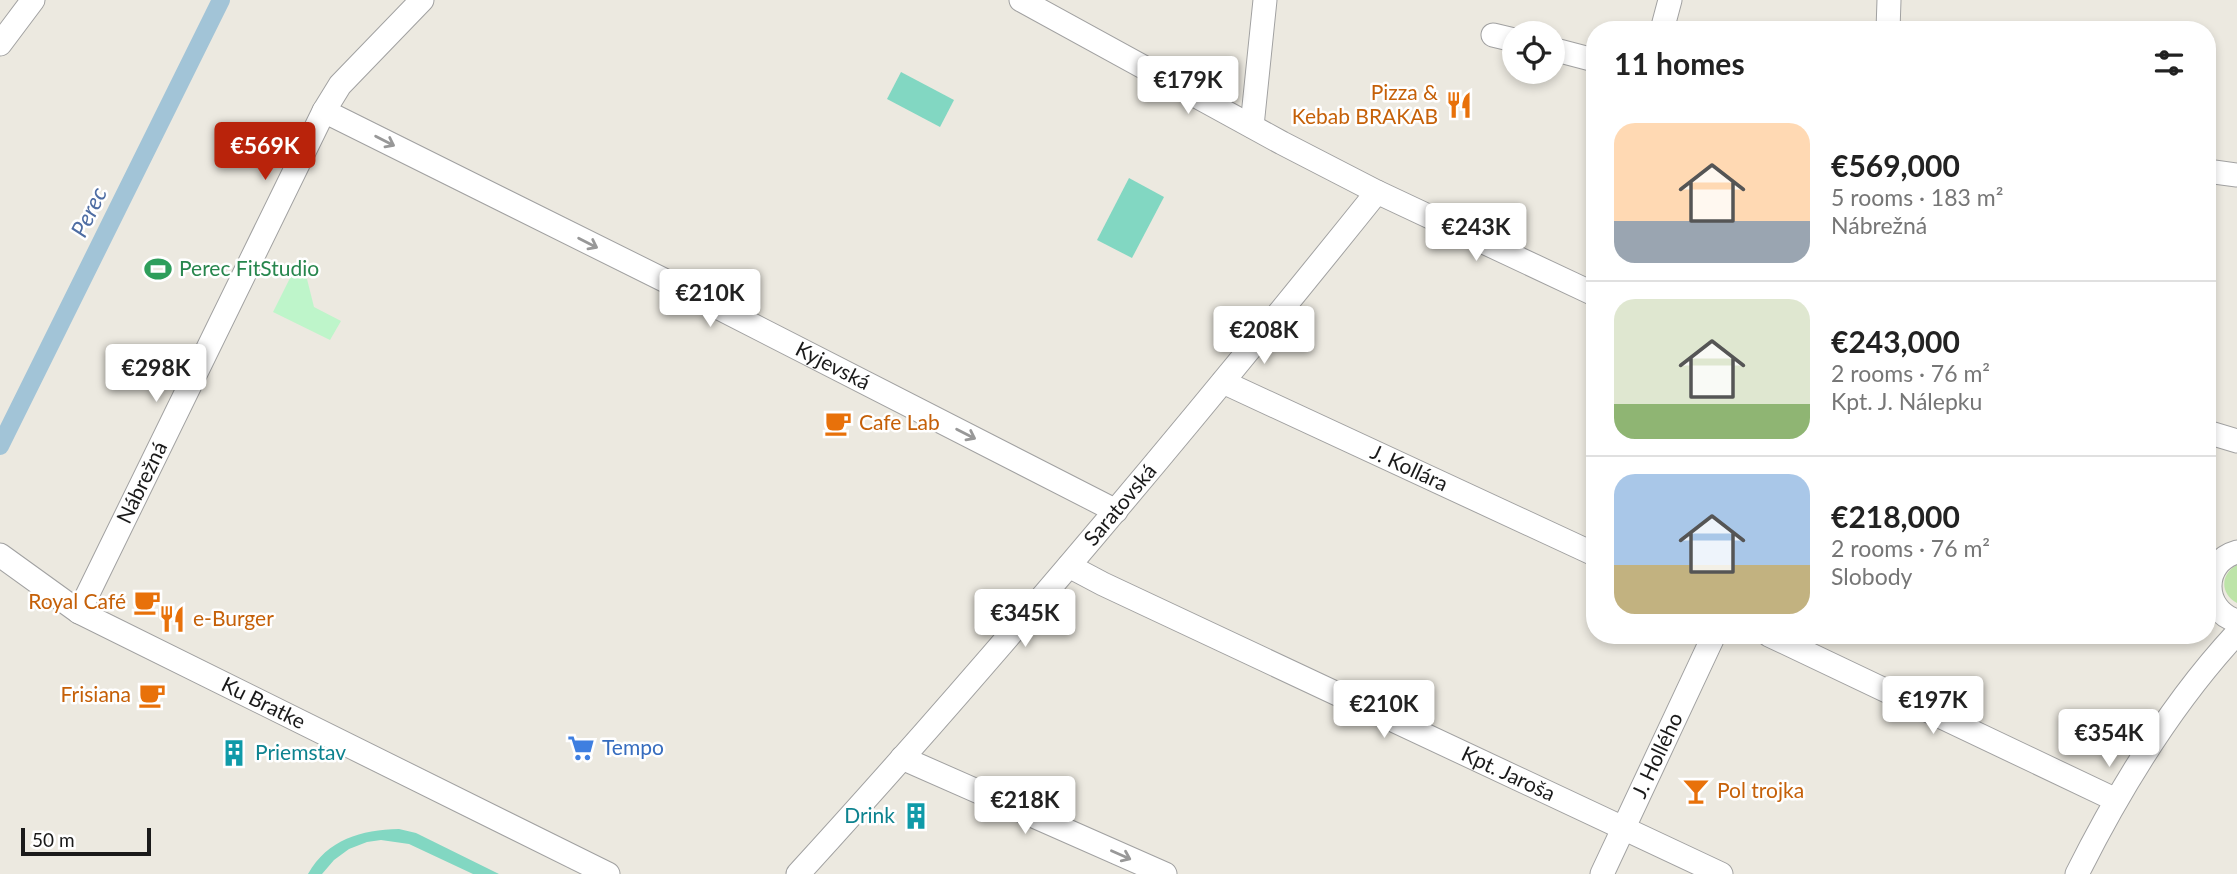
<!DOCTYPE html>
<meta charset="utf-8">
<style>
:root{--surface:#fff;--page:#f6f6f6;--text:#222;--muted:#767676;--line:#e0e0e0;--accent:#b9230b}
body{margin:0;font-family:Lato,sans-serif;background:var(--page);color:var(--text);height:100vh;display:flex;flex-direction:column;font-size:26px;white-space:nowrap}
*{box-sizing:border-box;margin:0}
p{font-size:23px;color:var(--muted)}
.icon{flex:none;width:38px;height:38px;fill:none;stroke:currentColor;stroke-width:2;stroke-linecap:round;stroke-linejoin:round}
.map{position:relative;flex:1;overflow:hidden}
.details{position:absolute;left:1586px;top:21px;width:630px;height:623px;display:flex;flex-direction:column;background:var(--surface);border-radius:28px;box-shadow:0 4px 10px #0003}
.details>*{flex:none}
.controls{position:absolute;left:1502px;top:21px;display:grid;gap:14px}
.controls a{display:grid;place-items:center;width:63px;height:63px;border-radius:50%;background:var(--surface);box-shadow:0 4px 10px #0003;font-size:35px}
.scale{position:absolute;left:21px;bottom:18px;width:130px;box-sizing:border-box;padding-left:7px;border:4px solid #1a1a1a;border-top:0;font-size:19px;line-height:24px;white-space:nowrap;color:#1a1a1a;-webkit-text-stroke:5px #fff;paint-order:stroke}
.price{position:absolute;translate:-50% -60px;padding:0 16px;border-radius:7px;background:#fff;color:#222;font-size:23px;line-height:46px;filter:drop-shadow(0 2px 4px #0008)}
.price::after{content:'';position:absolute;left:50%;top:42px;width:21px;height:16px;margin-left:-10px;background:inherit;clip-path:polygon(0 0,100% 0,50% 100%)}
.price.selected{background:var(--accent);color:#fff}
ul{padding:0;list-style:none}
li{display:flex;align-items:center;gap:21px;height:175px;padding:0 28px}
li+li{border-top:2px solid var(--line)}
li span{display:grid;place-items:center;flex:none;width:196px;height:140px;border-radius:21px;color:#555}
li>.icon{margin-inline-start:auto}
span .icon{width:84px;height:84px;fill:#fffc;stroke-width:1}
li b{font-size:30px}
h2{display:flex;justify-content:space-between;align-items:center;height:84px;padding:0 28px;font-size:30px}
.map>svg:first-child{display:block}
</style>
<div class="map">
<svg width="2237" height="874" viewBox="0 0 2237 874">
<rect width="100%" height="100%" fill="#ece9e0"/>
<!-- grass -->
<path fill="#bde4a8" d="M2237 565V603C2220 594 2220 574 2237 565Z"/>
<!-- park -->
<polygon fill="#bef5ca" points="293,272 307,279 314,307 341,321 330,340 273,312"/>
<!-- pitch -->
<g fill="#82d7c2">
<polygon points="901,72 954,100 940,127 887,99"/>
<polygon points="1129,178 1164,197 1132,258 1097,240"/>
<path d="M399 829 416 833 499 874H473L409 844 381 840 367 842 349 849 334 860 322 874H308C328 839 361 830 399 829Z"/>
</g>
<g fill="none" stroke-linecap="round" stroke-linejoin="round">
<!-- canal -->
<polyline stroke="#a2c4d7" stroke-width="18" points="0,446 221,0"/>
<defs>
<g id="minor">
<polyline points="1021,0 1282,143 1377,192 1594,294"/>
<polyline points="1662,30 1670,0"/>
<polyline points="1888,30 1889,0"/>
<polyline points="1493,35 1514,40"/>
<polyline points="0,44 33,0"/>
<polyline points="1552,49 1594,60"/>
<path id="s1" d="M324 111 676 286 1116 511"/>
<polyline points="1252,126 1265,0"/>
<polyline points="2207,171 2237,175"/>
<path id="s2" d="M1223 382 1594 554"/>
<polyline points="2207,432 2237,441"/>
<path d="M2237 552C2201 562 2201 610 2237 621"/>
<path id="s3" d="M0 555 79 612 608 874"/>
<path id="s4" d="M1069 566 1103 584 1721 874"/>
<path id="s5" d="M79 612 324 111 340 85 422 0"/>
<polyline points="1769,635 2116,800"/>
<polyline points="902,758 1165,874"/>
<path id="s6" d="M798 874C999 654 1190 425 1377 192"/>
<path id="s7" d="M1602 874 1714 635"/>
<path d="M2077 874C2120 788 2171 704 2237 633"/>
</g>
</defs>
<!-- minor casing -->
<use href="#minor" stroke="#a1a1a1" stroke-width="25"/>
<!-- minor -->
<use href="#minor" stroke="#fff" stroke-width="23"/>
</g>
<!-- one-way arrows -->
<defs><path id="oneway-shaft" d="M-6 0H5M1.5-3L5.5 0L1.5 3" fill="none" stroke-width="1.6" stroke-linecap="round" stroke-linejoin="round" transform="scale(1.75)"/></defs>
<g stroke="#989898">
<use href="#oneway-shaft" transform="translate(385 141) rotate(27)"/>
<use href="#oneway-shaft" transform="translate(588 243) rotate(27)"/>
<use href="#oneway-shaft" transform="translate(966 434) rotate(27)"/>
<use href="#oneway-shaft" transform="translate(1121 855) rotate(24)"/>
</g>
<!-- icons -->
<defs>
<symbol id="restaurant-bare" viewBox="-9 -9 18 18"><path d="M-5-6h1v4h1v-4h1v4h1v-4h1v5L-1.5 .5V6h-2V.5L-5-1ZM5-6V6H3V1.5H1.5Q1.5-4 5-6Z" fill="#e8710a" stroke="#fff" stroke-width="2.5" paint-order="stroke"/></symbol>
<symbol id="stadium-bare" viewBox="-9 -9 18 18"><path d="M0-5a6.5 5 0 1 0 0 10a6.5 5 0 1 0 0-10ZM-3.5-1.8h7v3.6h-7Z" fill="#2e9e5b" stroke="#fff" stroke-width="2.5" paint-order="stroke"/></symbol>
<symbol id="cafe-bare" viewBox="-9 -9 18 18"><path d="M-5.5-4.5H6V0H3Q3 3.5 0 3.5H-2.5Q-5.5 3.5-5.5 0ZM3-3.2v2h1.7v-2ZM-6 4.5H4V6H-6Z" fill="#e8710a" stroke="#fff" stroke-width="2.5" paint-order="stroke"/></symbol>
<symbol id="supermarket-bare" viewBox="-9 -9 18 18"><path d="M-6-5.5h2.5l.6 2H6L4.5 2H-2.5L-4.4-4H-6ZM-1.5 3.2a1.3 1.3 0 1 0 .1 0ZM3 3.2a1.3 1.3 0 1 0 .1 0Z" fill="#3f7fe0" stroke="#fff" stroke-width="2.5" paint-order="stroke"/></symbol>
<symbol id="building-bare" viewBox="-9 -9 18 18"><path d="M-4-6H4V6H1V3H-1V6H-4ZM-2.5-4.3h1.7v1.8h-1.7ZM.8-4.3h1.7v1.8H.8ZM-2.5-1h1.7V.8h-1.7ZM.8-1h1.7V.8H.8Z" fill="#0f9aa8" stroke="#fff" stroke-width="2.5" paint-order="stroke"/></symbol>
<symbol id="bar-bare" viewBox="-9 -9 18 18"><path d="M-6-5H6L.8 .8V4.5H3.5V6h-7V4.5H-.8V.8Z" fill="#e8710a" stroke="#fff" stroke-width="2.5" paint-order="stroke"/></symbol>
</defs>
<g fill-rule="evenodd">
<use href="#restaurant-bare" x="1440" y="86" width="38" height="38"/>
<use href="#stadium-bare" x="139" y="250" width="38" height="38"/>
<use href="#cafe-bare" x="819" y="404" width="38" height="38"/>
<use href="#cafe-bare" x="128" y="583" width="38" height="38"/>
<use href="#restaurant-bare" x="153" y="600" width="38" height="38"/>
<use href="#cafe-bare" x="133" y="676" width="38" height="38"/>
<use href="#supermarket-bare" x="562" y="729" width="38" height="38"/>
<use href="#building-bare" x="215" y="734" width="38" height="38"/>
<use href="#bar-bare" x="1677" y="772" width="38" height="38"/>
<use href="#building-bare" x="897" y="797" width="38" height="38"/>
</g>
<g text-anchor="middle" stroke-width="5" stroke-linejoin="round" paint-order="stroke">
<!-- food labels -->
<g font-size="21" fill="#c56008" stroke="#fff" text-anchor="end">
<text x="1438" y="100">Pizza &amp;<tspan x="1438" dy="24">Kebab BRAKAB</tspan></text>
<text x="859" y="430" text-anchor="start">Cafe Lab</text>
<text x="126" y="609">Royal Café</text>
<text x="193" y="626" text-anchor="start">e-Burger</text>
<text x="131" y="702">Frisiana</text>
<text x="1717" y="798" text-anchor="start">Pol trojka</text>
</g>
<!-- leisure labels -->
<g font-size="21" fill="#27864d" stroke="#fff" text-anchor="start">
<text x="179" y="276">Perec FitStudio</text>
</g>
<!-- street labels -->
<g font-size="21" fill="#1a1a1a" stroke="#fff">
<text dy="7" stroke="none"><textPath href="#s1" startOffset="569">Kyjevská</textPath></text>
<text dy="7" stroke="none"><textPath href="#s2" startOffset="205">J. Kollára</textPath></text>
<text dy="7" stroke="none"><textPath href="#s5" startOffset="144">Nábrežná</textPath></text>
<text dy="7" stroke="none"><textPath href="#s6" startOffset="490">Saratovská</textPath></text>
<text dy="7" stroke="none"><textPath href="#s3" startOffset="303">Ku Bratke</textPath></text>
<text dy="7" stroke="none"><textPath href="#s7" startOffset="131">J. Hollého</textPath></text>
<text dy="7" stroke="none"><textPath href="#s4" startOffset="486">Kpt. Jaroša</textPath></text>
</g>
<!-- shop labels -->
<g font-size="21" fill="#366cbe" stroke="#fff" text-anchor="start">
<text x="602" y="755">Tempo</text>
</g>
<!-- culture labels -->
<g font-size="21" fill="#0d838f" stroke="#fff" text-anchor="start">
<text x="255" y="760">Priemstav</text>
<text x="895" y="823" text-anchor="end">Drink</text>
</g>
<!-- water labels -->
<g font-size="23" font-style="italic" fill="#4e6da3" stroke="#fff">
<text transform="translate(89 212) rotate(-64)" y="8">Perec</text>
</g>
</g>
</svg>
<div class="controls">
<a><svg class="icon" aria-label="locate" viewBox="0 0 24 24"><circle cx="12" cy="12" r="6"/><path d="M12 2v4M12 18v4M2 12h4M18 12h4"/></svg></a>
</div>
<div class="scale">50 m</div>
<b class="price" style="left:1188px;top:116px">€179K</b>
<b class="price selected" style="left:265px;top:182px">€569K</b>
<b class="price" style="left:1476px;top:263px">€243K</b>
<b class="price" style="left:710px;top:329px">€210K</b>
<b class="price" style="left:1264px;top:366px">€208K</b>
<b class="price" style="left:156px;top:404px">€298K</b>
<b class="price" style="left:1025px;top:649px">€345K</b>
<b class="price" style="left:1933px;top:736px">€197K</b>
<b class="price" style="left:1384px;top:740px">€210K</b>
<b class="price" style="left:2109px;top:769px">€354K</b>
<b class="price" style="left:1025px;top:836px">€218K</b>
<section class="details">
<h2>11 homes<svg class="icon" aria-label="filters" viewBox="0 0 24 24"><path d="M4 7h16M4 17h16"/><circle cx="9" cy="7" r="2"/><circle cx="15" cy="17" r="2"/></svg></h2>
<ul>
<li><span style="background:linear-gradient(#ffd9b3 70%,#9aa5b1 0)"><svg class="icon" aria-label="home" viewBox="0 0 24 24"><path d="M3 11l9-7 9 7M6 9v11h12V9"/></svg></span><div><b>€569,000</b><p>5 rooms · 183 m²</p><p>Nábrežná</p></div></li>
<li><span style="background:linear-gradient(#dfe7d0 75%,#8fb573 0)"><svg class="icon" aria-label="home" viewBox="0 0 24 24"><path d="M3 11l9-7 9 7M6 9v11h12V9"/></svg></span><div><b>€243,000</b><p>2 rooms · 76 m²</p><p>Kpt. J. Nálepku</p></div></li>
<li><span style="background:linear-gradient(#a9c7e8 65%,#c2b280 0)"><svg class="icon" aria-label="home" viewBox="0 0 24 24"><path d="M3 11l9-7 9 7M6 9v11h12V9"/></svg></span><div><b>€218,000</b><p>2 rooms · 76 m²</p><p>Slobody</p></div></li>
</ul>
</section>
</div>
